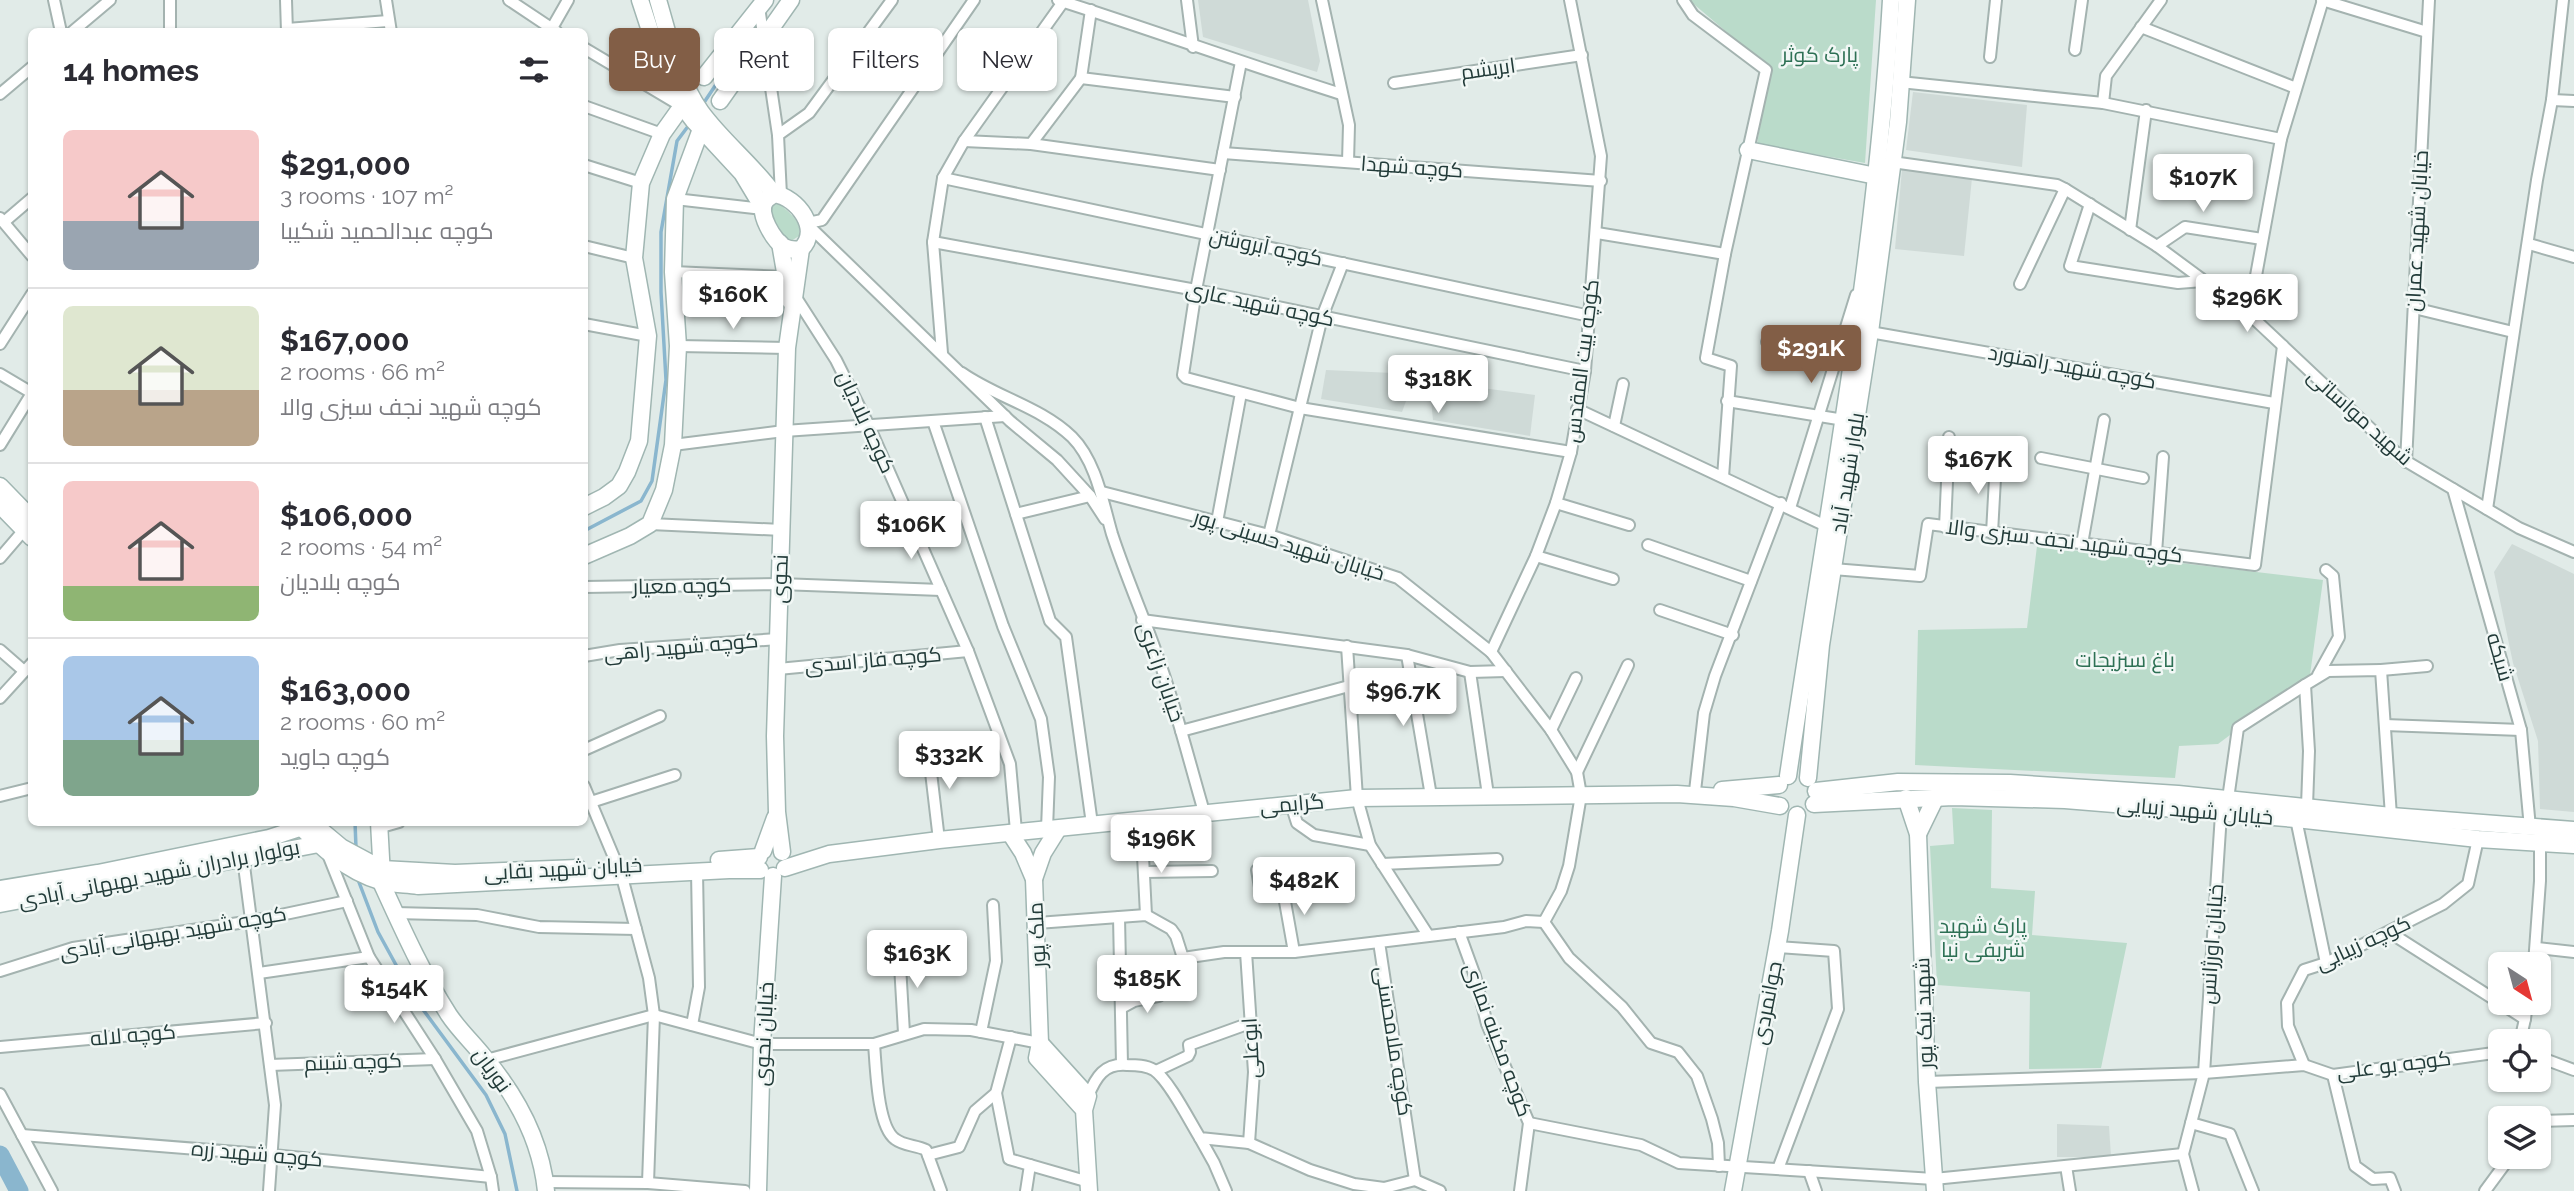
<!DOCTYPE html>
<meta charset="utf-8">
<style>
:root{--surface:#fff;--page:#f2f2f3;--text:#2b2b33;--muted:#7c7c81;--line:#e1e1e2;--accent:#825e46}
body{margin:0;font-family:Raleway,Cairo,sans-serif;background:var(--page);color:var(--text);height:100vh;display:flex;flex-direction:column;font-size:26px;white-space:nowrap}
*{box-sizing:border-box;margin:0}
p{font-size:23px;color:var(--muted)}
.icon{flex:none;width:38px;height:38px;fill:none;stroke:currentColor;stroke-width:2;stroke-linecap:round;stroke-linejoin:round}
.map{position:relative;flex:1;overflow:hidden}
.sheet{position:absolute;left:28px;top:28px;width:560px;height:798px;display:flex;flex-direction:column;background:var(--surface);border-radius:10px;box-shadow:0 2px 5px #0004}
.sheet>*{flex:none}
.top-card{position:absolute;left:609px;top:28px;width:665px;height:63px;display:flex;gap:14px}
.needle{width:46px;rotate:144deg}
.controls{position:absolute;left:2488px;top:952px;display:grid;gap:14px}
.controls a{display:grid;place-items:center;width:63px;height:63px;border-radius:10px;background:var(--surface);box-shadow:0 2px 5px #0004;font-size:35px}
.price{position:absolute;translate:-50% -60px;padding:0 16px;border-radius:7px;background:#fff;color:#222;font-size:23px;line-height:46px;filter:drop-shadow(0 2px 4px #0008)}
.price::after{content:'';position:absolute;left:50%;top:42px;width:21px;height:16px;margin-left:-10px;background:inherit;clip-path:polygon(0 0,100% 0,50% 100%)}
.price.active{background:var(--accent);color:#fff}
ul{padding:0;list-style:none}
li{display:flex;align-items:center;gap:21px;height:175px;padding:0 35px}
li+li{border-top:2px solid var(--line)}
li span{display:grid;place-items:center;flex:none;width:196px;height:140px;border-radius:10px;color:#555}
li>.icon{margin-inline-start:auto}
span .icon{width:84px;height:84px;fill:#fffc;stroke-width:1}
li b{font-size:30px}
h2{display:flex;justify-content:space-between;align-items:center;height:84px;padding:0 35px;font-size:30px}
.chip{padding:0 24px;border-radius:10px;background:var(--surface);box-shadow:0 2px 5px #0004;font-size:24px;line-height:63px}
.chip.active{background:var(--accent);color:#fff}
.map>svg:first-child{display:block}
</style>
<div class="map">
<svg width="2574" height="1191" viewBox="0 0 2574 1191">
<rect width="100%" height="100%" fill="#e1ebe8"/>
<!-- built -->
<g fill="#cfdad7">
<polygon points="1198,0 1308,0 1320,61 1317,72 1203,37"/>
<polygon points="1913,92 2027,105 2022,167 1906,150"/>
<polygon points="1902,169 1972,178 1964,256 1895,249"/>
<polygon points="1326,370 1416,374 1402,412 1321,399"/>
<polygon points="1429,381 1535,395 1530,436 1433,420"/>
<polygon points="2512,544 2574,574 2574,812 2540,809 2538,741 2513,663 2494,572"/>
<polygon points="2057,1124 2109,1126 2111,1157 2057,1157"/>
</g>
<!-- green -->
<g fill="#badbca">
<polygon points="1689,0 1876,0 1865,163 1757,144 1770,69"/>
<path d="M780 204C790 214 802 221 799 236L791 241 781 239 767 213 772 205Z"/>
<polygon points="2037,546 2323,580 2310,675 2218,744 2179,746 2175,778 1915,765 1918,630 2027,628"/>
<polygon points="1952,808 1992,810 1991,888 2035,891 2032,935 2127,943 2101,1068 2029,1069 2030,992 1937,985 1930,846 1954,844"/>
</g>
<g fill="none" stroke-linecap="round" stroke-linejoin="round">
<!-- stream -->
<g stroke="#8ab6ce" stroke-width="3.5">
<polyline points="703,104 715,86 742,56"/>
<polyline points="584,531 641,501 652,481 666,380 661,292 661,232 677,141 689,125"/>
<polyline points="355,822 356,848"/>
<polyline points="357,877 378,932 413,996 486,1095 505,1134 517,1191"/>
</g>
<!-- river -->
<polyline stroke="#8ab6ce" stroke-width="19" points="0,1155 19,1191"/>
<defs>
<g id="street">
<polyline points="54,0 61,32"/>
<polyline points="170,0 170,32"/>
<polyline points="286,0 287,32"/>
<polyline points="386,0 391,32"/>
<polyline points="509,0 557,32"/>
<path d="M1058 0C1152 30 1246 64 1341 94"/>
<polyline points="1187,0 1193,47"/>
<polyline points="1322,0 1349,125 1348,162"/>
<polyline points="1683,0 1693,15 1766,70 1725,254 1706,358 1731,366 1723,477"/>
<polyline points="2322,0 2427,32"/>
<polyline points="759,7 778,135 781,195"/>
<polyline points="2141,27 2296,88"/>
<polyline points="552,28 568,0"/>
<polyline points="287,29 388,21"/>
<polyline points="72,32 110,0"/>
<polyline points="584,48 678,104"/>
<polyline points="2075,50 2082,0"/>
<polyline points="1990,57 1996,0"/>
<polyline points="1241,62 1196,290 1183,375 1186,378 1300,408 1571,452"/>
<polyline points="1081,78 1235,97"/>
<polyline points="1900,82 2103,103 2281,139"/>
<polyline points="1394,83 1582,55"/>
<polyline points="0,94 32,67"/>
<polyline points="2552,100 2574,101"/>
<polyline points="2103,103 2106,76 2161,0"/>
<polyline points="584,106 662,134"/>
<polyline points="778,135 809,113 892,0"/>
<polyline points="964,141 1031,144 1220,170"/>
<polyline points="1031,144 1081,78 1091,10"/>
<polyline points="1223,153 1601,181"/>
<polyline points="1892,162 2057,185 2065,189 2157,246 2249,314 2404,460 2519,528 2574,552"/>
<polyline points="584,165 641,183"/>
<polyline points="943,178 1590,316"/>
<polyline points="675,199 763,209"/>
<polyline points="2090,204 2070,266 2178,283 2203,281"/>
<polyline points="0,218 32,256"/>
<polyline points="4,222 32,198"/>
<polyline points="808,223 822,220 974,0"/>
<polyline points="810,227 1010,421 1057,460 1090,496 1105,519"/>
<polyline points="2130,230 2146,110"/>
<polyline points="1597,233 1725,254"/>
<polyline points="933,242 1196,290 1585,371"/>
<polyline points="2529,244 2574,257"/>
<polyline points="584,246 634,258"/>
<polyline points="2157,246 2185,227 2262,239"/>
<polyline points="673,272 786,277"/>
<polyline points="2020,284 2065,189"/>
<polyline points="795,296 836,360 869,426 968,651 1010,764 1016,831"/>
<polyline points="2414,308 2513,332"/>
<polyline points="2249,314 2281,139 2323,0"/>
<polyline points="584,324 648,336"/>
<polyline points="1870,332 2274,403"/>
<polyline points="1767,342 1836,354"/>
<polyline points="0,344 32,294"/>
<polyline points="678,346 787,348"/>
<polyline points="942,353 933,242 943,178 964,141 1063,2"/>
<path d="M962 373C996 397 1041 407 1072 437 1096 461 1103 503 1112 534 1127 580 1147 624 1162 669 1178 716 1190 764 1204 812"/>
<polyline points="0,374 32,393"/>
<polyline points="1727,401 1844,420"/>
<polyline points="1577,409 1826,526"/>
<polyline points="985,417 1050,621 1066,637 1092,824"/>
<polyline points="933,421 1003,626 1041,719 1049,777 1047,829"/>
<polyline points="1614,426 1623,384"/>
<polyline points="0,445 32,393"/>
<polyline points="673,445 784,431 1005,416"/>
<polyline points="2041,458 2143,478"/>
<polyline points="2406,462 2429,0"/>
<polyline points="2453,489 2521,730 2530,828"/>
<polyline points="1102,492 1269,535 1398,578 1491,652 1551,730 1577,772 1581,795 1569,866 1561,891 1544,922"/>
<polyline points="1556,503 1629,525"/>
<polyline points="1790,508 1856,295"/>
<polyline points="2487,509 2537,180 2552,100 2563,0"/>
<polyline points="1016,514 1090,496"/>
<polyline points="1217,522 1241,393"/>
<polyline points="650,524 782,530"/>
<polyline points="1945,527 1949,437"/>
<polyline points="1992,533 1996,460"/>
<polyline points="1269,535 1322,317 1343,263"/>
<polyline points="2082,544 2104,420"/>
<polyline points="1648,545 1751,581"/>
<polyline points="2156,553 2163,457"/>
<polyline points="1536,556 1613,579"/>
<polyline points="0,558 24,530"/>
<polyline points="1833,569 1920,576 1928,524 2255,565 2283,346"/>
<polyline points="584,587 780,584 941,590"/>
<polyline points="1660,610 1733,635"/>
<polyline points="1142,620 1407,655 1470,672 1506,671"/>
<polyline points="1347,646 1357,798 1370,845 1428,935"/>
<polyline points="0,650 24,671"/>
<polyline points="1491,652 1536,556 1556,503 1571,452 1585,371 1601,156 1570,0"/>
<polyline points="1407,655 1431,796"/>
<polyline points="584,656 620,650 778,639"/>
<polyline points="778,669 968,651"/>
<polyline points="2381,670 2427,666"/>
<polyline points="1470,672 1488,795"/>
<polyline points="2318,675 2339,637 2333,576 2326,570"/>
<polyline points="0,698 32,663"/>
<polyline points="2385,725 2521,730"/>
<polyline points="1551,730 1576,678"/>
<polyline points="1181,731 1349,686"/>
<polyline points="928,747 939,840"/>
<polyline points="584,750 660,716"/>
<polyline points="1577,772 1628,665"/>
<polyline points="584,786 618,867"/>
<polyline points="1695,791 1704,713 1715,676 1781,503"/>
<polyline points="0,796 32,788"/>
<polyline points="2228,799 2238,728 2305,685"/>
<polyline points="591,802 675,775"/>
<polyline points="1291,804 1297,823 1314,835 1370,845"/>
<polyline points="2307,806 2309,751 2305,685 2328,671 2381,670 2391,816"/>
<polyline points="2296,819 2326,963"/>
<polyline points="378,828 399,822"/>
<polyline points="1142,836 1146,915"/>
<polyline points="327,852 369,957 435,1059 477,1131 491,1177 493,1191"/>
<polyline points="243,858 275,1105 269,1191"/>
<polyline points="1382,864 1497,859"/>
<polyline points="1257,870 1261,893 1280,893 1284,896 1294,952"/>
<polyline points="1145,872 1212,871"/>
<polyline points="622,877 649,978 654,1015 648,1183"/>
<polyline points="395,913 477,915 539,927 636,929"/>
<polyline points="1119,917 1122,1064"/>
<polyline points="1544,922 1569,958 1622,1007 1651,1043 1678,1052 1697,1076 1712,1119 1718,1143 1719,1166"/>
<polyline points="1037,923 1146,915 1171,929 1176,936 1183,958 1224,952 1294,952 1379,942"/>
<polyline points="1459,932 1475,976 1487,1024 1529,1123 1520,1191"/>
<polyline points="2389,932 2525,1019 2527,1003"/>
<polyline points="1777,947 1834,951 1838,1009 1778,1169"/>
<polyline points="899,948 904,1033"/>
<polyline points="2537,948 2574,952"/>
<polyline points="1246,952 1254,1072 1249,1143"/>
<polyline points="2534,964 2540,881 2540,843"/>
<polyline points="0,971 73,948 252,921 347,901"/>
<polyline points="259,973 369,957"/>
<polyline points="1121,1008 1134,1001 1159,996 1161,983 1177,974 1183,958"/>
<polyline points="692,1025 699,987 697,871"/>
<polyline points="981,1032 996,961 993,905"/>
<polyline points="2520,1041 2525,1019"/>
<path d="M874 1044C876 1066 877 1126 895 1139 904 1146 916 1145 926 1150L941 1191"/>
<polyline points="0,1047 266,1023"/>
<polyline points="2539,1057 2574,1070"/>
<polyline points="486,1060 654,1015 762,1044 874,1044 924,1029 971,1030 1040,1043"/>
<polyline points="270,1065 435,1059"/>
<polyline points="2304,1065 2288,1026 2287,1003 2304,970 2326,963 2443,904 2468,884 2478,839"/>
<polyline points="1156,1071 1188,1056 1190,1052 1189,1045 1250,1023"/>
<polyline points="2333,1075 2355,1166 2373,1179 2390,1178 2395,1191"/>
<polyline points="1927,1082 2204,1073 2304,1065 2333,1075 2501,1052"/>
<polyline points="996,1093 1009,1159 1089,1182"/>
<polyline points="0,1094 52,1191"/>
<path d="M1088 1096C1096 1077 1104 1063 1127 1065 1136 1065 1146 1065 1154 1070 1169 1080 1190 1122 1200 1138L1249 1143 1310 1170 1354 1184 1384 1188 1415 1180"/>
<polyline points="2539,1121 2574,1120"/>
<polyline points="1529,1123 1641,1145 1679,1163 1934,1179 2183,1154"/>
<polyline points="2191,1123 2230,1134 2253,1191"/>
<polyline points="22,1135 273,1155 491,1177"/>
<polyline points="1200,1138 1214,1163 1226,1191"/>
<polyline points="928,1155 959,1147 975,1111 996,1093 1011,1037"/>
<polyline points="2066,1166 2070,1191"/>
<polyline points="1809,1171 1816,1191"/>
<polyline points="1415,1180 1379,942 1504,927 1526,921 1544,922"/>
<polyline points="1415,1180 1440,1191"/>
<polyline points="545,1182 648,1183 745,1191"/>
<polyline points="1026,1191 1030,1165"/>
<polyline points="2193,1191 2183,1154 2204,1073 2221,814"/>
<polyline points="2485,1191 2510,1157"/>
</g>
<g id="secondary">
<polyline points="640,0 659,58 674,95 693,120 742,173 763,208"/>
<path d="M658 0C669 37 678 80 701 112 723 142 752 164 774 194"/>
<polyline points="704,77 765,0"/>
<polyline points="720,101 791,0"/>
<polyline points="1748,150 1876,176"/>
<path d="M774 194C798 197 821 230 801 249 795 250 790 250 784 247 774 241 757 213 765 202 767 198 771 197 774 194Z"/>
<polyline points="780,243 790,301"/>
<polyline points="0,486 32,519"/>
<polyline points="0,505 32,538"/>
<polyline points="584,507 604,497 619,486 627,472 639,441 648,336 634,258 641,183 662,134 682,106"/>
<polyline points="584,556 630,536 650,524 664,490 673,445 678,346 673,272 675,199 701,129"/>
<path d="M1788 776C1826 518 1876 261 1891 0"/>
<polyline points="1808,778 1821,645 1870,332 1898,122 1907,0"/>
<polyline points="1722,790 1779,785"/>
<polyline points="1816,791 1898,782 2010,783 2178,794 2391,816 2574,830"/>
<polyline points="1906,798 1918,834 1927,1082 1935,1191"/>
<polyline points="1814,804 1953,797 2065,800 2296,819 2478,839 2574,845"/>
<path d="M296 822C319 845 347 872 380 881 392 885 406 884 418 886L729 870H760"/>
<polyline points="311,822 341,847 382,869 455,873 578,868"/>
<polyline points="379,822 382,876"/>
<polyline points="1010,833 1023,853 1034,879 1040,1043"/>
<polyline points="1918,834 1936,797"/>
<polyline points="763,851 775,818"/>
<polyline points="782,852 777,812 775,736 787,348 801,249"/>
<polyline points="719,860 759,857"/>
<polyline points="785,868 829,854 939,840 1357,798 1677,794 1734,798 1780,806"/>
<polyline points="1034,879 1043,853 1058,829"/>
<path d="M381 882C402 928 422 973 449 1015 459 1030 473 1043 484 1057 516 1095 541 1140 546 1191"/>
<polyline points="0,889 98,873 269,838 309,825"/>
<polyline points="0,904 319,844"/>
<polyline points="1084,1110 1037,1058 1040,1043 1088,1096 1084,1110 1089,1191"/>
<polyline points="758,1191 762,1044 773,876"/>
<polyline points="1733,1191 1780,931 1797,815"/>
</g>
</defs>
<!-- street casing -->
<use href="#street" stroke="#a4b3b0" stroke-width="14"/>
<!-- secondary casing -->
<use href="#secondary" stroke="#a0b6b2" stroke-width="19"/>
<!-- street -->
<use href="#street" stroke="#fff" stroke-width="10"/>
<!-- secondary -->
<use href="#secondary" stroke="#fff" stroke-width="16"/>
</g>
<g text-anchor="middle" stroke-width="5" stroke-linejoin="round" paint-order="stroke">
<!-- park labels -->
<g font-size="21" fill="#2d7054" stroke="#f1f7f5">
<text x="1820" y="62">پارک کوثر</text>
<text x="2125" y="667">باغ سبزیجات</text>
<text x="1983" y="933">پارک شهید<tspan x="1983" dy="24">شریفی نیا</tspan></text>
</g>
<!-- street labels -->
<g font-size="21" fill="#223b39" stroke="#f1f7f5">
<text transform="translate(1488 69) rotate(-8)" y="7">ابریشم</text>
<text transform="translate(1412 167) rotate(4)" y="7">کوچه شهدا</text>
<text transform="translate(2417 231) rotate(-87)" y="7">خیابان شهید عمران</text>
<text transform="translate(1266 247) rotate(12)" y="7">کوچه آبروشن</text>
<text transform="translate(1260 304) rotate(12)" y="7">کوچه شهید عاری</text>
<text transform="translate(1582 361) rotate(-83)" y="7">کوچه بیت المقدس</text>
<text transform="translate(2072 367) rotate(10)" y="7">کوچه شهید راهنورد</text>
<text transform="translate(2360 417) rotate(42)" y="7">شهید مواساتی</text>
<text transform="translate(866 422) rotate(65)" y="7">کوچه بلادیان</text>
<text transform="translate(1848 473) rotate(-81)" y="7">بلوار شهید آباد</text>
<text transform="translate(2064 541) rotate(7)" y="7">کوچه شهید نجف سبزی والا</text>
<text transform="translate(1289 545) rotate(17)" y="7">خیابان شهید حسینی پور</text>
<text transform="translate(780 579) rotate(-88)" y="7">نحوی</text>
<text transform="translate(682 586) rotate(-1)" y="7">کوچه معیار</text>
<text transform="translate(681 647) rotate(-5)" y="7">کوچه شهید راهی</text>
<text transform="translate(2500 657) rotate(74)" y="7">شبکه</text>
<text transform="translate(873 660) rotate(-5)" y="7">کوچه فاز اسدی</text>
<text transform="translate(1161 672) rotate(71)" y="7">خیابان زاغری</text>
<text transform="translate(1292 804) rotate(-5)" y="7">گرایمی</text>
<text transform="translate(2195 811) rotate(5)" y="7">خیابان شهید زیبایی</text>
<text transform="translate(563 869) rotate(-3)" y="7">خیابان شهید بقایی</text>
<text transform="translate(159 874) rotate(-11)" y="7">بولوار برادران شهید بهبهانی آبادی</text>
<text transform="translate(173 933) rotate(-10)" y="7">کوچه شهید بهبهانی آبادی</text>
<text transform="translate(1037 935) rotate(-93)" y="7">ملک پور</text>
<text transform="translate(2363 943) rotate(-25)" y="7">کوچه زیبایی</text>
<text transform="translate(2212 944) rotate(-86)" y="7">خیابان اورژانس</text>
<text transform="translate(1767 1003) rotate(-79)" y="7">جوانمردی</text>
<text transform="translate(1924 1013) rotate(-92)" y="7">شهید نیک پور</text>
<text transform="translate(764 1034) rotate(-87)" y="7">خیابان نحوی</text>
<text transform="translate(133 1035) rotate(-5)" y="7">کوچه لاله</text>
<text transform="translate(1498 1040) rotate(70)" y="7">کوچه مکینه نمازی</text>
<text transform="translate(1394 1041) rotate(81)" y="7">کوچه ملامحسنی</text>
<text transform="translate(1251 1048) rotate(-93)" y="7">ابوعلی</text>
<text transform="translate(353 1062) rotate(-2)" y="7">کوچه شبنم</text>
<text transform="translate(2394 1065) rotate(-7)" y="7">کوچه بو علی</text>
<text transform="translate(492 1070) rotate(54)" y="7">نوریان</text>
<text transform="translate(257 1154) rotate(5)" y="7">کوچه شهید زره</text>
</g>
</g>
</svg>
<div class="controls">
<a><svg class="needle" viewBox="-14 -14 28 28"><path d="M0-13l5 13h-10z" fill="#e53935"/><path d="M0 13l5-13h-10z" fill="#7c7c81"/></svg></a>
<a><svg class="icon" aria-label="locate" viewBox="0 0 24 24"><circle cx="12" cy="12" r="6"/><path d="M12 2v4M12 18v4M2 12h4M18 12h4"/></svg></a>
<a><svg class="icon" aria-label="layers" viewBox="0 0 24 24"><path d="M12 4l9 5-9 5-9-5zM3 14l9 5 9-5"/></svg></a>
</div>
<b class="price" style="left:2203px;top:214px">$107K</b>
<b class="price" style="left:733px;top:331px">$160K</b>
<b class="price" style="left:2247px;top:334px">$296K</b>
<b class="price active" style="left:1811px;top:385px">$291K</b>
<b class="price" style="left:1438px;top:415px">$318K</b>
<b class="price" style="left:1978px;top:496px">$167K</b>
<b class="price" style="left:911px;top:561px">$106K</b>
<b class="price" style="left:1403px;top:728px">$96.7K</b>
<b class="price" style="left:949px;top:791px">$332K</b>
<b class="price" style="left:1161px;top:875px">$196K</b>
<b class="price" style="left:1304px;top:917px">$482K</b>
<b class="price" style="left:917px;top:990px">$163K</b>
<b class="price" style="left:1147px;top:1015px">$185K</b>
<b class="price" style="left:394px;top:1025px">$154K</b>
<div class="top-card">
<a class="chip active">Buy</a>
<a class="chip">Rent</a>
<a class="chip">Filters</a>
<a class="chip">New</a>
</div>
<section class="sheet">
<h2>14 homes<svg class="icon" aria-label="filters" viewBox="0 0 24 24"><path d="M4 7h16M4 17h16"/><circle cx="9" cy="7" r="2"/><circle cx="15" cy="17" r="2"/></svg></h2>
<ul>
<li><span style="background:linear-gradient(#f6c9c9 65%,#9aa5b1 0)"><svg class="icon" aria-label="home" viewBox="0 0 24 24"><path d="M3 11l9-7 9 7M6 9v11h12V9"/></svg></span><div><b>$291,000</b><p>3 rooms · 107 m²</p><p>کوچه عبدالحمید شکیبا</p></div></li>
<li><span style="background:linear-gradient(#dfe7d0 60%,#b9a48a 0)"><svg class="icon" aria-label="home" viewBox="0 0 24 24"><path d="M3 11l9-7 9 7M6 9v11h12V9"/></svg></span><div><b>$167,000</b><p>2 rooms · 66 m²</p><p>کوچه شهید نجف سبزی والا</p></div></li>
<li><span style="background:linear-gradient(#f6c9c9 75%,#8fb573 0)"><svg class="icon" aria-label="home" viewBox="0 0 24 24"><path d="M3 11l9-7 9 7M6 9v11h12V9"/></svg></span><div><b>$106,000</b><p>2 rooms · 54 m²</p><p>کوچه بلادیان</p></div></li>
<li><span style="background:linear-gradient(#a9c7e8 60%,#7fa58c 0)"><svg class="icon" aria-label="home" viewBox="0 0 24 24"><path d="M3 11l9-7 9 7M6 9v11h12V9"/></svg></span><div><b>$163,000</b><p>2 rooms · 60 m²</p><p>کوچه جاوید</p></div></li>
</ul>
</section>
</div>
